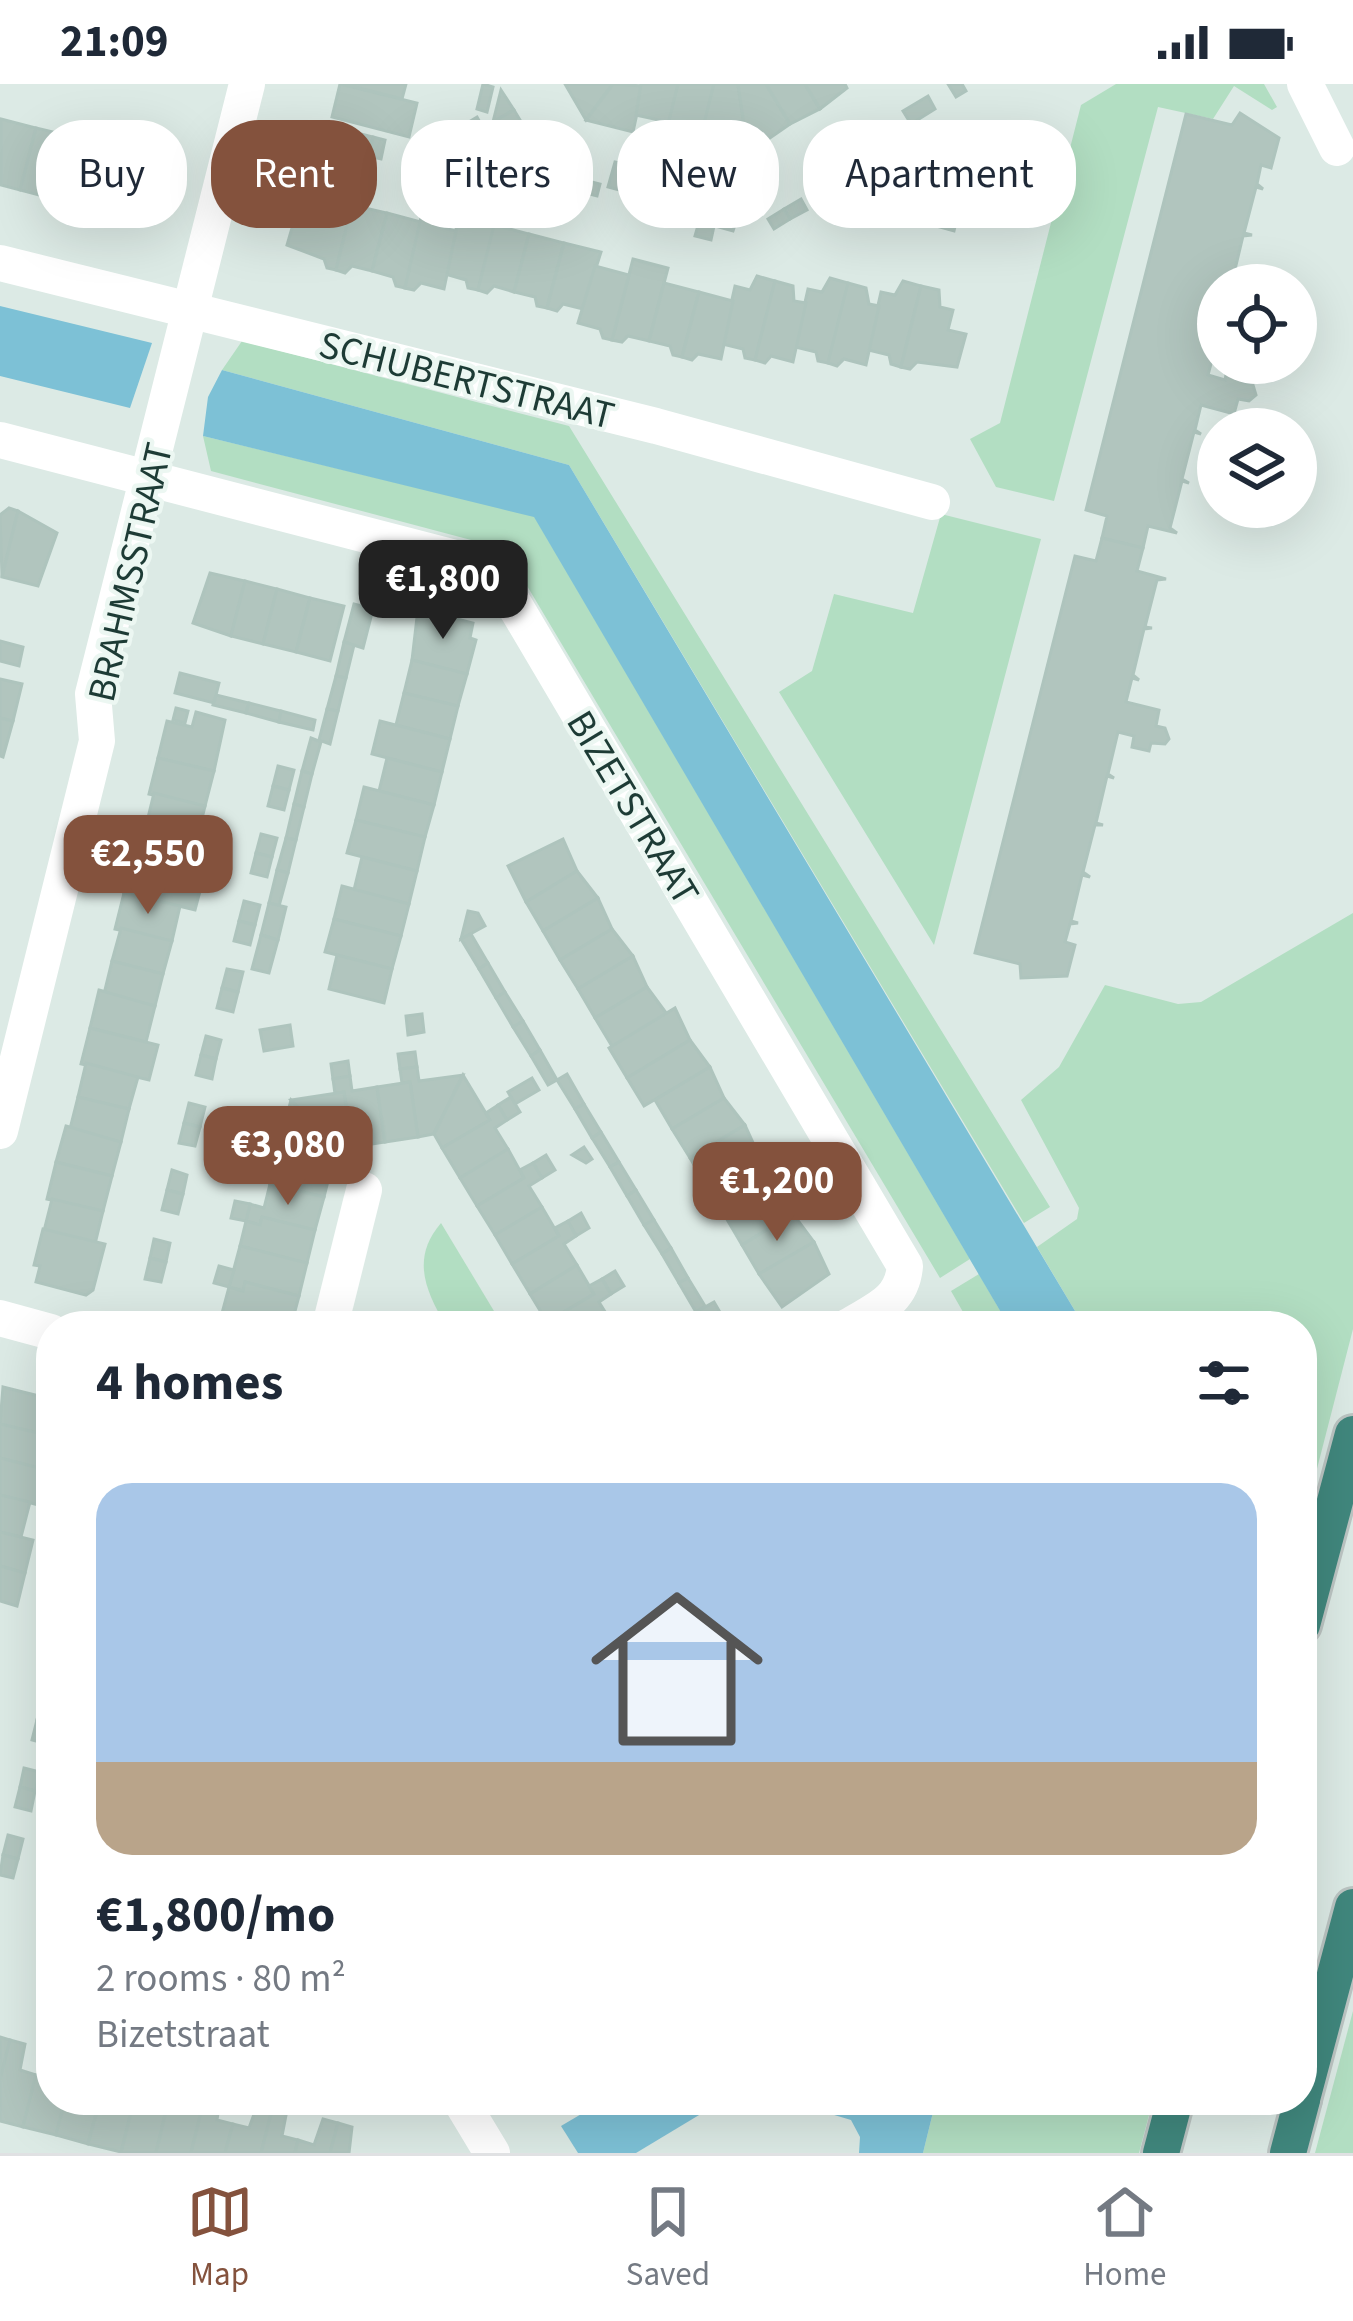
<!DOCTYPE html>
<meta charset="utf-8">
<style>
:root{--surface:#fff;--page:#f2f2f3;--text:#1f2937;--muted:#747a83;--line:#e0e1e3;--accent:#84523d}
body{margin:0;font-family:"Source Sans 3",sans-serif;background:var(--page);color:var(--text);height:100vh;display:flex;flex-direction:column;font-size:45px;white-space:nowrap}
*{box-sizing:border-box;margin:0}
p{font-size:39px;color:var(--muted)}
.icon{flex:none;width:66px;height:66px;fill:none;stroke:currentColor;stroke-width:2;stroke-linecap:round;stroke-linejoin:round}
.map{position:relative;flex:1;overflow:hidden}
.details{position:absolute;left:36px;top:1227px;width:1281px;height:804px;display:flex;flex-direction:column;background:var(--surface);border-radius:48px;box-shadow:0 12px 48px #0002}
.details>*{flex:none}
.hud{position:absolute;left:36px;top:36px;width:1281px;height:108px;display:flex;gap:24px}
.tools{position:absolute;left:1197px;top:180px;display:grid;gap:24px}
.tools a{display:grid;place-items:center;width:120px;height:120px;border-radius:50%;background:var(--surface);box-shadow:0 12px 48px #0002;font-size:60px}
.price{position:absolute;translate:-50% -102px;padding:0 27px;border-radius:24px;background:var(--accent);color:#fff;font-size:39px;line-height:78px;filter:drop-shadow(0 3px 6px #0008)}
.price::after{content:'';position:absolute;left:50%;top:72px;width:36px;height:27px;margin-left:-18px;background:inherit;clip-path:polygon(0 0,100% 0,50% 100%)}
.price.selected{background:#222;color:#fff}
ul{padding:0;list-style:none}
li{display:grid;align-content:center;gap:24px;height:636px;padding:0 60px}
li span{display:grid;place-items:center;height:372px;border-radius:36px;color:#555}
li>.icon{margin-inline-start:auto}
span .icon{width:216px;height:216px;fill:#fffc;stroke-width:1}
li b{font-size:51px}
h2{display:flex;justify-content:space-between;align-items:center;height:144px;padding:0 60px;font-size:51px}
.pill{padding:0 42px;border-radius:48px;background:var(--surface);box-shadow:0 12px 48px #0002;font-size:42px;line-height:108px}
.pill.selected{background:var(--accent);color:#fff}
.status{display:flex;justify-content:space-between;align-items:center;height:84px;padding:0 60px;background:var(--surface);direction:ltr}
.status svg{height:33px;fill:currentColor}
.menu{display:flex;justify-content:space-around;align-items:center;height:168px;border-top:3px solid var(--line);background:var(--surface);font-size:33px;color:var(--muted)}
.menu a{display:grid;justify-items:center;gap:6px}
.menu .selected{color:var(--accent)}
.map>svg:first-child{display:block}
</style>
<div class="status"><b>21:09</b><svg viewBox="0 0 49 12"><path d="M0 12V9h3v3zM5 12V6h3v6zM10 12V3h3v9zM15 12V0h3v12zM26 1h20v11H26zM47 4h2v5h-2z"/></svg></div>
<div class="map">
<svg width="1353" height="2069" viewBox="0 0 1353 2069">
<rect width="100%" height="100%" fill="#dceae5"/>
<!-- green -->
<g fill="#b2dec2">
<polygon points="1116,0 1264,0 1277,23 1272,26 1234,2 1213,35 1158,23 1054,417 996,403 970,355 1000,339 1081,21"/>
<polygon points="242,257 569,342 1050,1123 1024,1139 569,381 222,286"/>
<polygon points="203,352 534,432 970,1175 940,1194 505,465 211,387"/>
<polygon points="941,430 1041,455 934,861 779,608 812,587 834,510 913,529"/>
<polygon points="1353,829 1353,1245 1302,1443 1302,1242 1084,1242 1037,1163 1077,1135 1079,1124 1021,1016 1059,983 1105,901 1178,920 1201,918"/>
<path d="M441 1139 503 1242H446C425 1206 411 1174 441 1139Z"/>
<polygon points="979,1190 1009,1242 971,1242 951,1207"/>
<polygon points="1353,1927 1353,2069 1315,2069"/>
<polygon points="936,2016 1153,2016 1139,2069 923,2069"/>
</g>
<!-- water -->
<g fill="#7dc1d6">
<polygon points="0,222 152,259 130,324 0,292"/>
<polygon points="222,286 569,381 1084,1242 1009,1242 534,433 203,352 208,313"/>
<polygon points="605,2016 724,2016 636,2069 578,2069 561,2042"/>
<polygon points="784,2016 936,2016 923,2069 859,2069 860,2053 851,2036"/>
</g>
<!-- building -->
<g fill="#b1c5be" stroke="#aec4bd" stroke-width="3">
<polygon points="340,0 417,19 409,53 332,33"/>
<polygon points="344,0 406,0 402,15"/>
<polygon points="483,0 493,3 487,28 477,25"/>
<polygon points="565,0 613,0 586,36"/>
<polygon points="613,0 643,2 633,48 586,36"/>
<polygon points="678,0 714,0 701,52 666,48"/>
<polygon points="678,0 666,48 656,46 659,36 636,31 641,0"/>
<polygon points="714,0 738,0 748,69 701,52"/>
<polygon points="738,0 766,0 790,40 748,69"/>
<polygon points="766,0 805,0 820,25 790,40"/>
<polygon points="805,0 845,0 847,4 820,25"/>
<polygon points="948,0 962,0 966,7 956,13"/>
<polygon points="501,6 514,26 493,38"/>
<polygon points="928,12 935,25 911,40 903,27"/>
<polygon points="514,26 526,46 493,38"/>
<polygon points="1240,29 1279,54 1271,84 1261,81 1257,100 1263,105 1256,103 1244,149 1252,151 1243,152 1232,198 1239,201 1218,201 1218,253 1208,291 1225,296 1227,285 1244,290 1242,298 1253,301 1256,311 1249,317 1238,315 1234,330 1201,321 1195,346 1201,350 1194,348 1182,395 1189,399 1182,397 1170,444 1177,449 1148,442 1143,464 1102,454 1107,432 1086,426 1186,30 1232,41"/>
<polygon points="477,33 482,42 460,56 454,47"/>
<polygon points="1,35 36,44 20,106 1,101"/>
<polygon points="36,44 70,52 56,107 41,104 39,111 20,106"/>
<polygon points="338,44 373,53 368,72 334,63"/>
<polygon points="869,46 876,56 860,60 857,54"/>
<polygon points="498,48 517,53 514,65 495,60"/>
<polygon points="70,52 105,61 89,123 56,107"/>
<polygon points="144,53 166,59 152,118 129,112 126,125 89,123 105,61 140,69"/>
<polygon points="373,53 385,56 381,75 368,72"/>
<polygon points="517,53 534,57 531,70 514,65"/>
<polygon points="421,64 439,69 436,80 418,76"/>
<polygon points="439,69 458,73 454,85 436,80"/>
<polygon points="830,69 838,83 820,93 812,80"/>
<polygon points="615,78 625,80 619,106 608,103"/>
<polygon points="575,82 584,96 578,107 564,88"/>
<polygon points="624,83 643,88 639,101 621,97"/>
<polygon points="584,96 600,100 597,112 578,107"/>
<polygon points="724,101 743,106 738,121 720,116"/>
<polygon points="630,108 649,113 645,125 627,120"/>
<polygon points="851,108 870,113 867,125 848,120"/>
<polygon points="316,111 352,121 336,186 327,184 324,175 287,161 294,137 308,141"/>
<polygon points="649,113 667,117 663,130 645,125"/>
<polygon points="870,113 887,117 884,129 867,125"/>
<polygon points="801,115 807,126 790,135 784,125"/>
<polygon points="463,117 499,127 478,206 468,204 466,196 445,190"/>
<polygon points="352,121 387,129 372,187 352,182 345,189 336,186"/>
<polygon points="784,125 790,135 774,145 768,135"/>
<polygon points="700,126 719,130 715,142 697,138"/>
<polygon points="920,126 939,130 936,142 917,137"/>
<polygon points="387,129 421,138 405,204 396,202 393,193 372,187"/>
<polygon points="422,129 444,135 444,144 456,147 444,205 421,199 414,206 405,204"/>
<polygon points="719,130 737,135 733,147 715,142"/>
<polygon points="939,130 957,134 954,147 936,142"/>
<polygon points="699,138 714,142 711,156 695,152"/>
<polygon points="494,141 529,150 514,208 494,202 487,209 478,206"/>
<polygon points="529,150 564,159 547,224 537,222 535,213 514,208"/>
<polygon points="564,159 601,168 583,225 563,220 557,227 547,224"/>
<polygon points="633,175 668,184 649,257 628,252 622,258 612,256"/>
<polygon points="595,182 629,191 612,256 603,254 600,245 578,239"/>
<polygon points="757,192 775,197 755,276 745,274 743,265 722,260 735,202 750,206"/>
<polygon points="830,194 848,199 828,279 818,277 816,268 795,263 808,205 822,208"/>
<polygon points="775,197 793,202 794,217 806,219 793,278 771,272 765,279 755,276"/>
<polygon points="903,197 921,202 901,283 891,280 889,271 868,266 881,208 895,211"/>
<polygon points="664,199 699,208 682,273 673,271 670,262 649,257"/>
<polygon points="848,199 866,204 869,220 879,222 866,281 844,275 837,282 828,279"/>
<polygon points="921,202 939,206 940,223 953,226 948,246 966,250 957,283 917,278 910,285 901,283"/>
<polygon points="699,208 733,217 721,275 698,270 692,276 682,273"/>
<polygon points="9,424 18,427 2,493 0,431"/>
<polygon points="18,427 57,449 38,502 2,493"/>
<polygon points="1102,454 1143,464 1137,487 1166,495 1157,496 1145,543 1152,544 1144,545 1133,591 1139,596 1132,594 1126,618 1159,626 1156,642 1165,644 1169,655 1165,660 1151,659 1149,667 1132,663 1134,652 1118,648 1108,690 1114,694 1107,692 1096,739 1103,741 1095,741 1083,788 1090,793 1082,791 1071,837 1078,839 1070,840 1065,858 1075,861 1067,892 1021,894 1020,880 975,869 1075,472 1096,477"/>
<polygon points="210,489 245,497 231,552 193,539"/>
<polygon points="245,497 277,505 263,560 231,552"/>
<polygon points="277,505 310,514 296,568 263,560"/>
<polygon points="310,514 344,522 330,577 296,568"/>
<polygon points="354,520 373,525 363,564 344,558"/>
<polygon points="418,525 473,539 470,554 476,556 467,590 412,576"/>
<polygon points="0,557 23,563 19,582 0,577"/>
<polygon points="344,558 354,561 346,594 336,592"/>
<polygon points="412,576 467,590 458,622 404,609"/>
<polygon points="180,589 219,599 214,619 175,609"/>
<polygon points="336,592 346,594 338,627 327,625"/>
<polygon points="0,595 22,600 13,637 0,634"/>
<polygon points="404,609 458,622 450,655 396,641"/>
<polygon points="216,611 249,619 246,629 213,621"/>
<polygon points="249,619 281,627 279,638 246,629"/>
<polygon points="176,624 188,627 185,639 173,636"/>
<polygon points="327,625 338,627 330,660 319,656"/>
<polygon points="281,627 315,636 313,646 279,638"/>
<polygon points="196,628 225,636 214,687 158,674 167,637 192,643"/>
<polygon points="0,634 13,637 3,673 0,672"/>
<polygon points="380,637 450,655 442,688 372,670"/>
<polygon points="311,654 321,658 312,690 302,687"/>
<polygon points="158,674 214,687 205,722 149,710"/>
<polygon points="387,674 442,688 434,721 379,707"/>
<polygon points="278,682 294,686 289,706 273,702"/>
<polygon points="302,687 312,690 304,723 294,720"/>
<polygon points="273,702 289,706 284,726 268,722"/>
<polygon points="364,703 434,721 425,753 356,736"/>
<polygon points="154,709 205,722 197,755 146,742"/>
<polygon points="294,720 304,723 296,756 286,754"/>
<polygon points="356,736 425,753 417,787 347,769"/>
<polygon points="146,742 197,755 189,787 138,775"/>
<polygon points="261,750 277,754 272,773 256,769"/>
<polygon points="286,754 296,756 288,789 277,786"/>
<polygon points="563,755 577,787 526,818 508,782"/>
<polygon points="256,769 272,773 267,793 251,789"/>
<polygon points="133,772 204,792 195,826 124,809"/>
<polygon points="362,773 417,787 409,820 354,806"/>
<polygon points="277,786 288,789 279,822 269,819"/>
<polygon points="577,787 598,814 543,847 526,818"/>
<polygon points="342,802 409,820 401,852 334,835"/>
<polygon points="124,809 180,822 172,857 115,845"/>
<polygon points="598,814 612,845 560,876 543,847"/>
<polygon points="244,817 260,821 255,841 239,837"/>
<polygon points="269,819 286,823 278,856 261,851"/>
<polygon points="468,827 478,829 485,842 461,855"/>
<polygon points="334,835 401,852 392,885 325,868"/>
<polygon points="239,837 255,841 250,861 234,857"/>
<polygon points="121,844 172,857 163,890 112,877"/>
<polygon points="612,845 633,872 578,905 560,876"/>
<polygon points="471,850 488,879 479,885 461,855"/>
<polygon points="261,851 278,856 269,889 252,885"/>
<polygon points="337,871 392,885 384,919 329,905"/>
<polygon points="633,872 647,903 595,934 578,905"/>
<polygon points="112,877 163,890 155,922 104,910"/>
<polygon points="488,879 505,908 496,914 479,885"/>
<polygon points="227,885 243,888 238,908 222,904"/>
<polygon points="647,903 667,930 613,964 595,934"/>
<polygon points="222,904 238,908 233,928 217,924"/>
<polygon points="99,906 155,922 146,958 90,944"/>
<polygon points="505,908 523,937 513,943 496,914"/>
<polygon points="675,924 690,956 627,994 609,964"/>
<polygon points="422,930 424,948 408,951 406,932"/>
<polygon points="523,937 540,966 531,972 513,943"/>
<polygon points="290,941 293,962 264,967 260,946"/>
<polygon points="90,944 158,961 149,996 81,980"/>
<polygon points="206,952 221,956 216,975 201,971"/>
<polygon points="690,956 710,983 644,1022 627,994"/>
<polygon points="540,966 557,996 548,1001 531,972"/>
<polygon points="415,968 417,983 400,985 398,970"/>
<polygon points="201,971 216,975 212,995 196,991"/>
<polygon points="348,977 350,992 333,995 331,980"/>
<polygon points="86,979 138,993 129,1025 78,1013"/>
<polygon points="417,983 419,997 463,991 434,1050 418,1053 410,998 402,999 400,985"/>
<polygon points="710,983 724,1014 672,1045 655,1016"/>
<polygon points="567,990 584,1020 575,1025 557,996"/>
<polygon points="463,991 490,1036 442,1064 434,1050"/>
<polygon points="350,992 352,1007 377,1003 385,1058 352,1063 344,1008 335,1010 333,995"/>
<polygon points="532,994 539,1006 515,1020 508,1008"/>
<polygon points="410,998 418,1053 385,1058 377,1003"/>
<polygon points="344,1008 352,1063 336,1065 291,1016"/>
<polygon points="78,1013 129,1025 121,1058 70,1045"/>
<polygon points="511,1013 520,1028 507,1036 498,1021"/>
<polygon points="724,1014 745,1041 690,1074 672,1045"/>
<polygon points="291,1016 336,1065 332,1081 278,1067 276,1075 262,1072 266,1055 280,1058"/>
<polygon points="189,1019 205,1023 200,1043 184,1039"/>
<polygon points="584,1020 601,1048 592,1054 575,1025"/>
<polygon points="498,1021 507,1036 495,1044 508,1065 460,1094 442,1064 490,1036 486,1029"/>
<polygon points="184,1039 200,1043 195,1062 179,1059"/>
<polygon points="745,1041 759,1072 707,1103 690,1074"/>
<polygon points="66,1042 121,1058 112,1092 56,1078"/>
<polygon points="601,1048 619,1078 610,1083 592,1054"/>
<polygon points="252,1051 266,1055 262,1072 247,1068"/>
<polygon points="584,1063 592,1075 586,1079 572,1071"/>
<polygon points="508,1065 524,1094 477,1122 460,1094"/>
<polygon points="278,1067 332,1081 324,1113 270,1100"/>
<polygon points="546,1071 555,1086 542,1094 533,1079"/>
<polygon points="759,1072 779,1100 725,1132 707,1103"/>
<polygon points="56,1078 112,1092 103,1127 47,1115"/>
<polygon points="619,1078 636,1106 627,1112 610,1083"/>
<polygon points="533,1079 542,1094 529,1102 542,1123 495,1151 477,1122 524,1094 520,1086"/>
<polygon points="172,1086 187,1091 183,1110 167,1106"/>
<polygon points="270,1100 324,1113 315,1146 262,1133 260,1141 246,1137 250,1120 264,1124"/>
<polygon points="779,1100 793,1130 742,1161 725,1132"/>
<polygon points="167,1106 183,1110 178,1130 162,1126"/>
<polygon points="636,1106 654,1136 644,1141 627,1112"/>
<polygon points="52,1115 103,1127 95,1160 44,1147"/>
<polygon points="235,1117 250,1120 246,1137 231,1134"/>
<polygon points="542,1123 559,1152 512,1180 495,1151"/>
<polygon points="581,1129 589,1144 576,1152 568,1137"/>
<polygon points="793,1130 814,1158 759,1190 742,1161"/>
<polygon points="262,1133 315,1146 307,1179 240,1162 246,1137 260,1141"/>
<polygon points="654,1136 671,1164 662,1170 644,1141"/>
<polygon points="568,1137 576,1152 564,1160 577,1181 530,1210 512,1180 559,1152 555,1144"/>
<polygon points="43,1145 105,1160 93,1206 86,1211 36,1198 40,1182 34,1181"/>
<polygon points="154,1155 170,1159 166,1178 150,1174"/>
<polygon points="814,1158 829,1190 782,1223 759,1190"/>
<polygon points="240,1162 307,1179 299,1212 245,1198 243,1207 229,1203"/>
<polygon points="671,1164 688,1194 679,1199 662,1170"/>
<polygon points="150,1174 166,1178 161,1198 145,1195"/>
<polygon points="577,1181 594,1210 547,1238 530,1210"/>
<polygon points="219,1182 234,1186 229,1203 214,1199"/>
<polygon points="615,1187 624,1202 611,1210 602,1195"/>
<polygon points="688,1194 705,1222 696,1228 679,1199"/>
<polygon points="602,1195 611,1210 599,1218 612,1239 549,1242 547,1238 594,1210 589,1202"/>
<polygon points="245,1198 299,1212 291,1242 221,1233 229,1203 243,1207"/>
<polygon points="714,1218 728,1242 705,1242 696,1228"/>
<polygon points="3,1303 51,1315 51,1352 0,1340"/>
<polygon points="0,1340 51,1352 39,1384 0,1374"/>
<polygon points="0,1374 51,1387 42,1422 0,1411"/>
<polygon points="0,1411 30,1418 21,1453 0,1448"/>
<polygon points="0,1448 33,1456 25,1489 0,1482"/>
<polygon points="0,1482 25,1489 17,1522 0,1517"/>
<polygon points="41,1616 51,1619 51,1639 37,1636"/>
<polygon points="37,1636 51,1639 47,1660 32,1656"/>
<polygon points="24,1684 40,1688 35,1707 20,1703"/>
<polygon points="20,1703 35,1707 31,1727 15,1723"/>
<polygon points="8,1751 23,1755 18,1775 3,1771"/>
<polygon points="3,1771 18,1775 13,1794 0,1791"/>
<polygon points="0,1953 10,1956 0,1996"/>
<polygon points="10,1956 25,1960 20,1986 36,1991 23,2043 0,2037 0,1996"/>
<polygon points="36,1991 51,1994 51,2016 65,2016 56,2051 23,2043"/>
<polygon points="65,2016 100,2016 88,2060 56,2051"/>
<polygon points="100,2016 134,2016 121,2068 88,2060"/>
<polygon points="134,2016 167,2023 156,2069 121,2069"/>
<polygon points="187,2016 204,2016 191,2069 156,2069 167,2023 183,2027"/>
<polygon points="204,2016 220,2016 217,2036 233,2040 225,2069 191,2069"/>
<polygon points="258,2019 273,2022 261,2069 225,2069 233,2040 249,2044"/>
<polygon points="273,2022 287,2026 282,2052 298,2056 295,2069 261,2069"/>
<polygon points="323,2035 338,2039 330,2069 295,2069 298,2056 314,2061"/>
<polygon points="338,2039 352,2043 349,2069 330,2069"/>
</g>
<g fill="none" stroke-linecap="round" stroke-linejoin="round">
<defs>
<g id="trunk">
<polyline points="1302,1541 1353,1350"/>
<polyline points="1302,2015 1353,1823"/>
<polyline points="1161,2069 1175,2016"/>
<polyline points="1288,2069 1302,2016"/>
</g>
</defs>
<!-- trunk casing -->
<use href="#trunk" stroke="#bbc4c2" stroke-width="42"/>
<!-- minor -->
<g stroke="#fff" stroke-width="36">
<polyline points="1305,0 1337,64"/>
<polyline points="0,179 656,342 932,418"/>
<path d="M0 356 486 482 498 493 905 1182C902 1217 877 1225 849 1242"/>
<polyline points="0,1047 97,657 93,610 247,0"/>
<polyline points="0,1234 51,1248"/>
<polyline points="330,1242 364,1106"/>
<polyline points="460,2016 492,2069"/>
</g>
<!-- trunk -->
<use href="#trunk" stroke="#40877d" stroke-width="36"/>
</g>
<g text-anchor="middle" stroke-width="9" stroke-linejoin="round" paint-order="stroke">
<!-- street labels -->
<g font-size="39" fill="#1d3b35" stroke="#ecf7f2">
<text transform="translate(467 295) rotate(14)" y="14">SCHUBERTSTRAAT</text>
<text transform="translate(129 488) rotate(-77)" y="14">BRAHMSSTRAAT</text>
<text transform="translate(634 723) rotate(59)" y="14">BIZETSTRAAT</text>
</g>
</g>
</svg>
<div class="tools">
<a><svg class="icon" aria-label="locate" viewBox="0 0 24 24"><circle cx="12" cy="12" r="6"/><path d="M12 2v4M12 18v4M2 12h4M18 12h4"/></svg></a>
<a><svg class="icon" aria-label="layers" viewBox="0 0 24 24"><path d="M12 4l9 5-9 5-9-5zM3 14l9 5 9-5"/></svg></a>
</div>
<b class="price selected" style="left:443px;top:558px">€1,800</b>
<b class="price" style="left:148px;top:833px">€2,550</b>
<b class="price" style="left:288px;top:1124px">€3,080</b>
<b class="price" style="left:777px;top:1160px">€1,200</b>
<div class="hud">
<a class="pill">Buy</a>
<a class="pill selected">Rent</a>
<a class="pill">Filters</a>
<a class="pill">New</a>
<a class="pill">Apartment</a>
</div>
<section class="details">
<h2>4 homes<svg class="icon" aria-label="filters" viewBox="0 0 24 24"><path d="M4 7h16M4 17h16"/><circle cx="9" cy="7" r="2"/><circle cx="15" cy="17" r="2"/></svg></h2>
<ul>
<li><span style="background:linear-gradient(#a9c7e8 75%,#b9a48a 0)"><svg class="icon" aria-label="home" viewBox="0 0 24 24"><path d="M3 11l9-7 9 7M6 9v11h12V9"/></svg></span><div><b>€1,800/mo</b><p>2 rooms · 80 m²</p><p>Bizetstraat</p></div></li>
</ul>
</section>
</div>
<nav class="menu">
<a class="selected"><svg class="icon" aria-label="map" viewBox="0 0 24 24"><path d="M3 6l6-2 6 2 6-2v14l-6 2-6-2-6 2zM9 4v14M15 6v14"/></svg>Map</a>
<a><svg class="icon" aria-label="saved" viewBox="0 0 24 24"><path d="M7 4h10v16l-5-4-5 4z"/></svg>Saved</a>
<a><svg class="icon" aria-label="home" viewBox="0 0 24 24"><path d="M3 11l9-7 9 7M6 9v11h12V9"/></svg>Home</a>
</nav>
